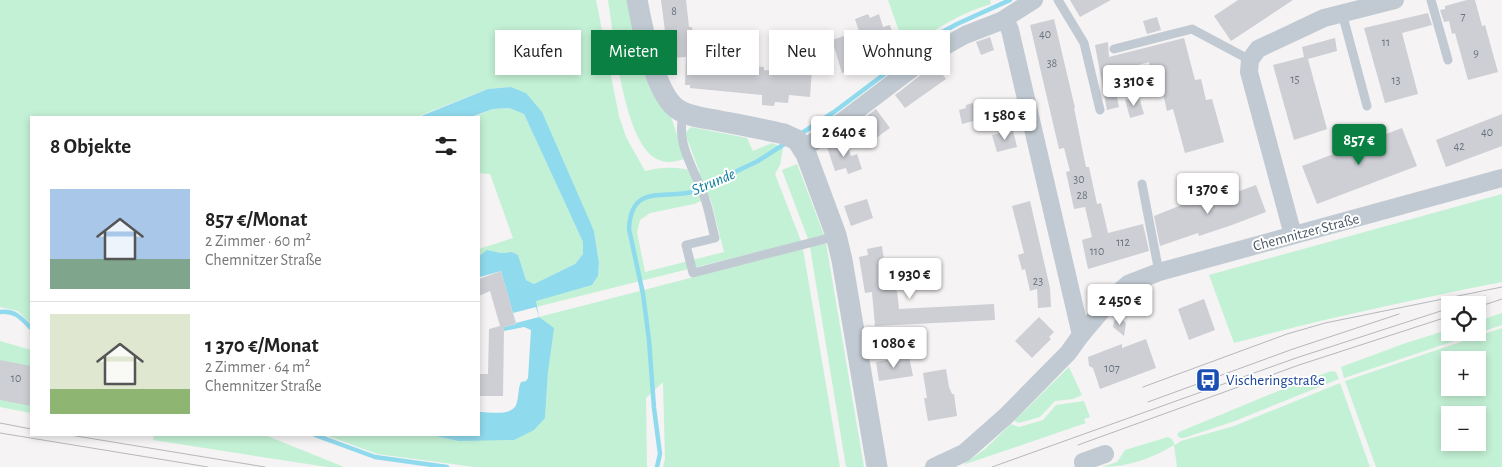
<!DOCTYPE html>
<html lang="de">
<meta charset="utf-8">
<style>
:root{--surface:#fff;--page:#f2f2f2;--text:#222;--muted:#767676;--line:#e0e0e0;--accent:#0b8043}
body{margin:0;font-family:"Alegreya Sans",sans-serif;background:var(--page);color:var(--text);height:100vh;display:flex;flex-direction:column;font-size:19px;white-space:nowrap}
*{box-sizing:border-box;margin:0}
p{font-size:16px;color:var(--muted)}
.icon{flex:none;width:28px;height:28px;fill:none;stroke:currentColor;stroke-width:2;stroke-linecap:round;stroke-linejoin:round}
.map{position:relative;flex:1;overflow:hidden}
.side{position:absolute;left:30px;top:116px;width:450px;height:320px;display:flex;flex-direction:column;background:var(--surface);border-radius:0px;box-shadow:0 2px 8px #0003}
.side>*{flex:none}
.hud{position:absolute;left:495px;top:30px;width:475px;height:45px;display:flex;gap:10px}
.fabs{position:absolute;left:1441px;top:296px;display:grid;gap:10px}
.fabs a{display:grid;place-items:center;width:45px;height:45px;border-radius:0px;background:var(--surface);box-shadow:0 2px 8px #0003;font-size:25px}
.price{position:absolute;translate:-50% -42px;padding:0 11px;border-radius:5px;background:#fff;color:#222;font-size:16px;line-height:32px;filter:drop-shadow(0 1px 2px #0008)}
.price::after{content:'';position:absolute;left:50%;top:30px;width:15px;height:11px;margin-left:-8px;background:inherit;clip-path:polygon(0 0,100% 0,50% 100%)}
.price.active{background:var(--accent);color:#fff}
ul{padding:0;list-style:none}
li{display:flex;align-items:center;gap:15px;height:125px;padding:0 20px}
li+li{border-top:1px solid var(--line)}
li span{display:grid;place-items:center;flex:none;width:140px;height:100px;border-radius:0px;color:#555}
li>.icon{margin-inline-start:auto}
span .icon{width:60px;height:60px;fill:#fffc;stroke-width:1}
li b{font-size:21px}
h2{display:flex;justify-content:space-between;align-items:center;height:60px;padding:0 20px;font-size:21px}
.tag{padding:0 18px;border-radius:0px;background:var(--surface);box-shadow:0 2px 8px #0003;font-size:18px;line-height:45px}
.tag.active{background:var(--accent);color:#fff}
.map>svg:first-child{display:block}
</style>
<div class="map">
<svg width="1502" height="467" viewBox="0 0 1502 467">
<rect width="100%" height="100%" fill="#f5f3f3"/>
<!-- green -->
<g fill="#c3f1d5" fill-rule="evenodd">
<path d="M0 0H596L619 116 626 137 645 171C666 166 680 167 700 173L685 133 691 127 747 138 753 151 772 143 783 148 780 165 775 174 801 241 536 307V300L592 285 598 276 599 263 594 231 526 93 511 87 488 89 416 117 31 118V324L18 311 0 307ZM710 197 724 252 645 272 637 232 640 220 650 213 694 204Z"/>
<path d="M608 0H628L671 117 685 159C674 162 665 164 655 158 623 138 614 36 608 0Z"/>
<path d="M888 0H990L991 4C958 14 933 30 906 51Z"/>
<polygon points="509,108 524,114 583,242 583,254 575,264 534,284 526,280 518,256 512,252 501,253 487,250 479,256 479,249 513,238 490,174 479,173 479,118 471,118 493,109"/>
<polygon points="797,164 824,235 808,239 782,170"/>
<path d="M1502 194V282C1412 300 1322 319 1234 343L1209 275Z"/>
<polygon points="826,243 864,467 846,467 810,247"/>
<polygon points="803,249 840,467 663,467 665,459 663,382 646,398 647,467 475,467 377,454 326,435 431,435 458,441 545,418 548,372 539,317"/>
<polygon points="1502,313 1502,325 1344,378 1341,367 1403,344 1450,329 1450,332 1478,332 1478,321"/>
<path d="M1502 328V467H1376L1345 381ZM1450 360H1478V388H1450ZM1450 415H1478V442H1450Z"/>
<polygon points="0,341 31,350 31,413 0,407"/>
<polygon points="1069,367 1082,395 1073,399 1055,401 1040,417 1019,423 1014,421"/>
<polygon points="1331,371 1336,372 1339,379 1235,421 1184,438 1180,438 1177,435 1179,432 1288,387"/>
<path d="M1340 383 1370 467H1177L1174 445C1153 458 1127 467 1102 467L1117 462 1125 450 1168 437 1172 439 1175 445 1181 441 1234 426Z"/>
<polygon points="1084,401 1090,417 1084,419 1086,423 963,465 985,449 1011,424 1019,427 1043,420 1056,405"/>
<polygon points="154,435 265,435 344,467 327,467 153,440"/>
</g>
<!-- water -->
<path fill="#90daee" d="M511 87 526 93 542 112 594 231 599 263 598 276 592 285 536 301 539 317 554 328 548 372 545 418 534 430 514 440 458 441 431 435H479V412C491 412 514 417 517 402 519 395 518 388 521 382L526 381 528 378 531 330 524 327 504 331V327L516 324 501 271 480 277 479 256 487 250 501 253 512 252 518 255 526 280 534 284 575 264 583 254V242L524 114 509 108 493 109 471 117 416 118 488 89Z"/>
<!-- pier -->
<polygon fill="#f5f3f3" points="536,307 539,317 516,323 513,313"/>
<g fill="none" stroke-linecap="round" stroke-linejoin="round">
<!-- stream -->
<g stroke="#90daee" stroke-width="4.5">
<polyline points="799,135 834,112 935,36 957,24 1010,0"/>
<path d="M0 312C15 310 21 318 31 328"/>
<polyline points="315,435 375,457 447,467"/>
<path d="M657 467 660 454 654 408 649 340 643 294 629 229C631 184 662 199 693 192L758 161 786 143"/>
</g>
</g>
<!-- building -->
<g fill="#cdcfd5">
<polygon points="661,0 686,0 689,27 692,27 693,36 696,35 700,62 710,62 710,65 737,68 737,57 749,58 748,66 764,67 764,70 797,72 797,68 812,69 810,97 789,95 788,103 775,102 774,106 762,105 762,95 690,88 690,85 685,85 686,57 673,58 670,39 666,39"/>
<polygon points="1070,0 1111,0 1080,17"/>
<polygon points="1238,0 1293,0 1231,41 1214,16"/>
<polygon points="1467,0 1475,0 1482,26 1485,25 1498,72 1468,80 1455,33 1452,34 1449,21 1444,22 1440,10 1445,9 1445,6"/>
<polygon points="1428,13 1432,25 1402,33 1418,94 1385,103 1364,28"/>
<polygon points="868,14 870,18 879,14 883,27 890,25 894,39 857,53 861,66 842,73 832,40 859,31 855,19"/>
<polygon points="1157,17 1161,30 1147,34 1143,21"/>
<polygon points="1054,19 1075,108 1074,108 1086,167 1089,167 1097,204 1101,203 1108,233 1143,224 1149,251 1088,269 1082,240 1092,237 1085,207 1074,209 1066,172 1070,171 1064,148 1059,149 1030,25"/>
<polygon points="990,37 994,50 981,55 976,42"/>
<polygon points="1184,38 1195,80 1201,79 1206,100 1212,99 1224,142 1185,153 1173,109 1167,111 1162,89 1156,91 1149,62 1112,72 1119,107 1107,110 1095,45 1108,42 1109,57"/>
<polygon points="1335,38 1337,51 1308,59 1327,129 1294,140 1273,65 1304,57 1302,47"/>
<polygon points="935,64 946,79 905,108 895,95"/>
<polygon points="1139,97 1144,114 1130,118 1125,100"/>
<polygon points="980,101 985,118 962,124 959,110 966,108 966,105"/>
<polygon points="876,109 890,128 876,138 863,119"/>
<polygon points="1502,114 1502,146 1446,167 1436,140"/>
<polygon points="1402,128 1417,166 1317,204 1302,166"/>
<polygon points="1013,130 1017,147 997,152 992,135"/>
<polygon points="846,141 851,156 857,154 862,169 848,174 846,168 835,171 827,147"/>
<polygon points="1256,185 1266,212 1232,225 1199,236 1198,233 1160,246 1154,216 1189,202 1190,205 1220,194 1221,198"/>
<polygon points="867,199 873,218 851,226 844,206"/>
<polygon points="1030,201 1050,288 1051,307 1038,308 1037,289 1030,291 1025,269 1022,270 1018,255 1024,253 1012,206"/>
<polygon points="882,246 887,283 889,283 890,287 897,291 899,309 994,304 995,320 875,326 872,292 865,293 859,257 868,255 867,249"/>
<polygon points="501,271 516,324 504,327 503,396 479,396 479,374 488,374 489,329 500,326 490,291 479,296 479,279"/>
<polygon points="1204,299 1215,330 1189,340 1178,309"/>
<polygon points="1039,317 1054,332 1049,337 1051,339 1032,358 1015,341"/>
<polygon points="1120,318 1126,323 1124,336 1113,327 1114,321"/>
<polygon points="1146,339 1156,368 1100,389 1093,368 1089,366 1088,357 1122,344 1122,348"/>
<polygon points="909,356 913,376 879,381 876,362"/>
<polygon points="0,360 31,366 31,406 0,400"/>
<polygon points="946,369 949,387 952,394 954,394 957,416 928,421 924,398 927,398 923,373"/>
</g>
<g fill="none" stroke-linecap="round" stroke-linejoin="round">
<!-- service -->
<g stroke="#c1cad2" stroke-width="9">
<polyline points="1058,0 1084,43 1100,110"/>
<polyline points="1431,0 1448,60"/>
<polyline points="1342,13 1367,106"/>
<polyline points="1114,49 1192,29 1250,60"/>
<path d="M684 113C674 142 695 170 704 196 709 209 711 224 715 238L686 245 693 273 825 239 836 235"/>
<polyline points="1142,184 1159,272"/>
</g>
<!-- minor -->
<g stroke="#c1cad2" stroke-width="18">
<polyline points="1005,19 1010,30 1081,335"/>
<polyline points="803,148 823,136 931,54 965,35 1001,21 1034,0"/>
<polyline points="1293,235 1249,72 1250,60 1258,49 1324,18 1395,0"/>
<polyline points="934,467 964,453 1006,416 1068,353 1081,335 1115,295 1128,284 1159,272 1502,178"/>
<polyline points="1084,467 1083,462 1105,454"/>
</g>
<!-- tertiary -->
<path stroke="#c1cad2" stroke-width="21" d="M637 0C642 26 654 91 676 108 687 117 706 118 720 121 741 125 763 129 784 134L797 140 806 154 836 235 842 260 877 467"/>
<!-- tram -->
<g stroke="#b5b8bd" stroke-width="1">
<polyline points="1459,305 1485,296"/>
<polyline points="1478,307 1502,299"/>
<polyline points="1143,387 1287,334 1325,323 1502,287"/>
<polyline points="1148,402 1293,349 1399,314"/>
<polyline points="0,423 31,429"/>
<polyline points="0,433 208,467"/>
<polyline points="70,435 265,467"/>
<polyline points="1078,445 1299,365 1450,316"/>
<polyline points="992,467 1296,358 1450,308"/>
</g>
</g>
<!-- icons -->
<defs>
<symbol id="bus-square" viewBox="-11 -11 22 22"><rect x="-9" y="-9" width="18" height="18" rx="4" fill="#1a4fb4" stroke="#fff"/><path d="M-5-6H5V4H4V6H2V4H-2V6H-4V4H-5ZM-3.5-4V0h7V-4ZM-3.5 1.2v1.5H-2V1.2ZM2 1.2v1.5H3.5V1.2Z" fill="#fff"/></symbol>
</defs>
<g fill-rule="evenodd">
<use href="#bus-square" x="1194" y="366" width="28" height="28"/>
</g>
<g text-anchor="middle" stroke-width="4" stroke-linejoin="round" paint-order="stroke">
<!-- number labels -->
<g font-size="12" fill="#6b747e">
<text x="674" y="15">8</text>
<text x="1463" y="20">7</text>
<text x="1045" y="38">40</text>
<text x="1386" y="46">11</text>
<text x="1476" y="57">9</text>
<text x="1052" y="67">38</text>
<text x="1295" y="83">15</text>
<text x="1396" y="84">13</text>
<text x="1487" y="136">40</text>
<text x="1459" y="150">42</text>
<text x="1079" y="183">30</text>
<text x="1082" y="199">28</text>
<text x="1123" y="246">112</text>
<text x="1097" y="255">110</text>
<text x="1038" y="285">23</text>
<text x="1112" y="372">107</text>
<text x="16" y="382">10</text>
</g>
<!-- street labels -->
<g font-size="15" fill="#4a5661" stroke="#fff">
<text transform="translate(1306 232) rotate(-15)" y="5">Chemnitzer Straße</text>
</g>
<!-- transit labels -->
<g font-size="15" fill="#164399" stroke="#fff" text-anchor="start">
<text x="1226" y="385">Vischeringstraße</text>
</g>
<!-- water labels -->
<g font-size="16" font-style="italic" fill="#0c7c9b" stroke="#fff">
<text transform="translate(713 181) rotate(-23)" y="6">Strunde</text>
</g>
</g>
</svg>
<div class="fabs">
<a><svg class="icon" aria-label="locate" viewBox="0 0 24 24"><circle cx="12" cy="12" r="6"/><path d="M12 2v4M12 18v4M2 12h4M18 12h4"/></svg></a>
<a>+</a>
<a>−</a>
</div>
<b class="price" style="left:1134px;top:107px">3 310 €</b>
<b class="price" style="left:1005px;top:141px">1 580 €</b>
<b class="price" style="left:844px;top:158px">2 640 €</b>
<b class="price active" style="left:1359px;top:166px">857 €</b>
<b class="price" style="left:1208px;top:215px">1 370 €</b>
<b class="price" style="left:910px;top:300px">1 930 €</b>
<b class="price" style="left:1120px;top:326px">2 450 €</b>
<b class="price" style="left:894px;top:369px">1 080 €</b>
<div class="hud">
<a class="tag">Kaufen</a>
<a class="tag active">Mieten</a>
<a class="tag">Filter</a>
<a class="tag">Neu</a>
<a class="tag">Wohnung</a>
</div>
<section class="side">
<h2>8 Objekte<svg class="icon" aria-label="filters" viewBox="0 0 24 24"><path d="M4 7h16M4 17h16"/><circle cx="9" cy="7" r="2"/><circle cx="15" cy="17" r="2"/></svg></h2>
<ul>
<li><span style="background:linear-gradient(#a9c7e8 70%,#7fa58c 0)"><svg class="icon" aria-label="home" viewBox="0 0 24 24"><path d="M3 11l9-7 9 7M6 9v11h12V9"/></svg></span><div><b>857 €/Monat</b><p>2 Zimmer · 60 m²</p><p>Chemnitzer Straße</p></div></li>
<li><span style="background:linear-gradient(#dfe7d0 75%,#8fb573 0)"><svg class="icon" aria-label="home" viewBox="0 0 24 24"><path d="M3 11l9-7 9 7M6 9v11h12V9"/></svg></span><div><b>1 370 €/Monat</b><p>2 Zimmer · 64 m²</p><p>Chemnitzer Straße</p></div></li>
</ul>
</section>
</div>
